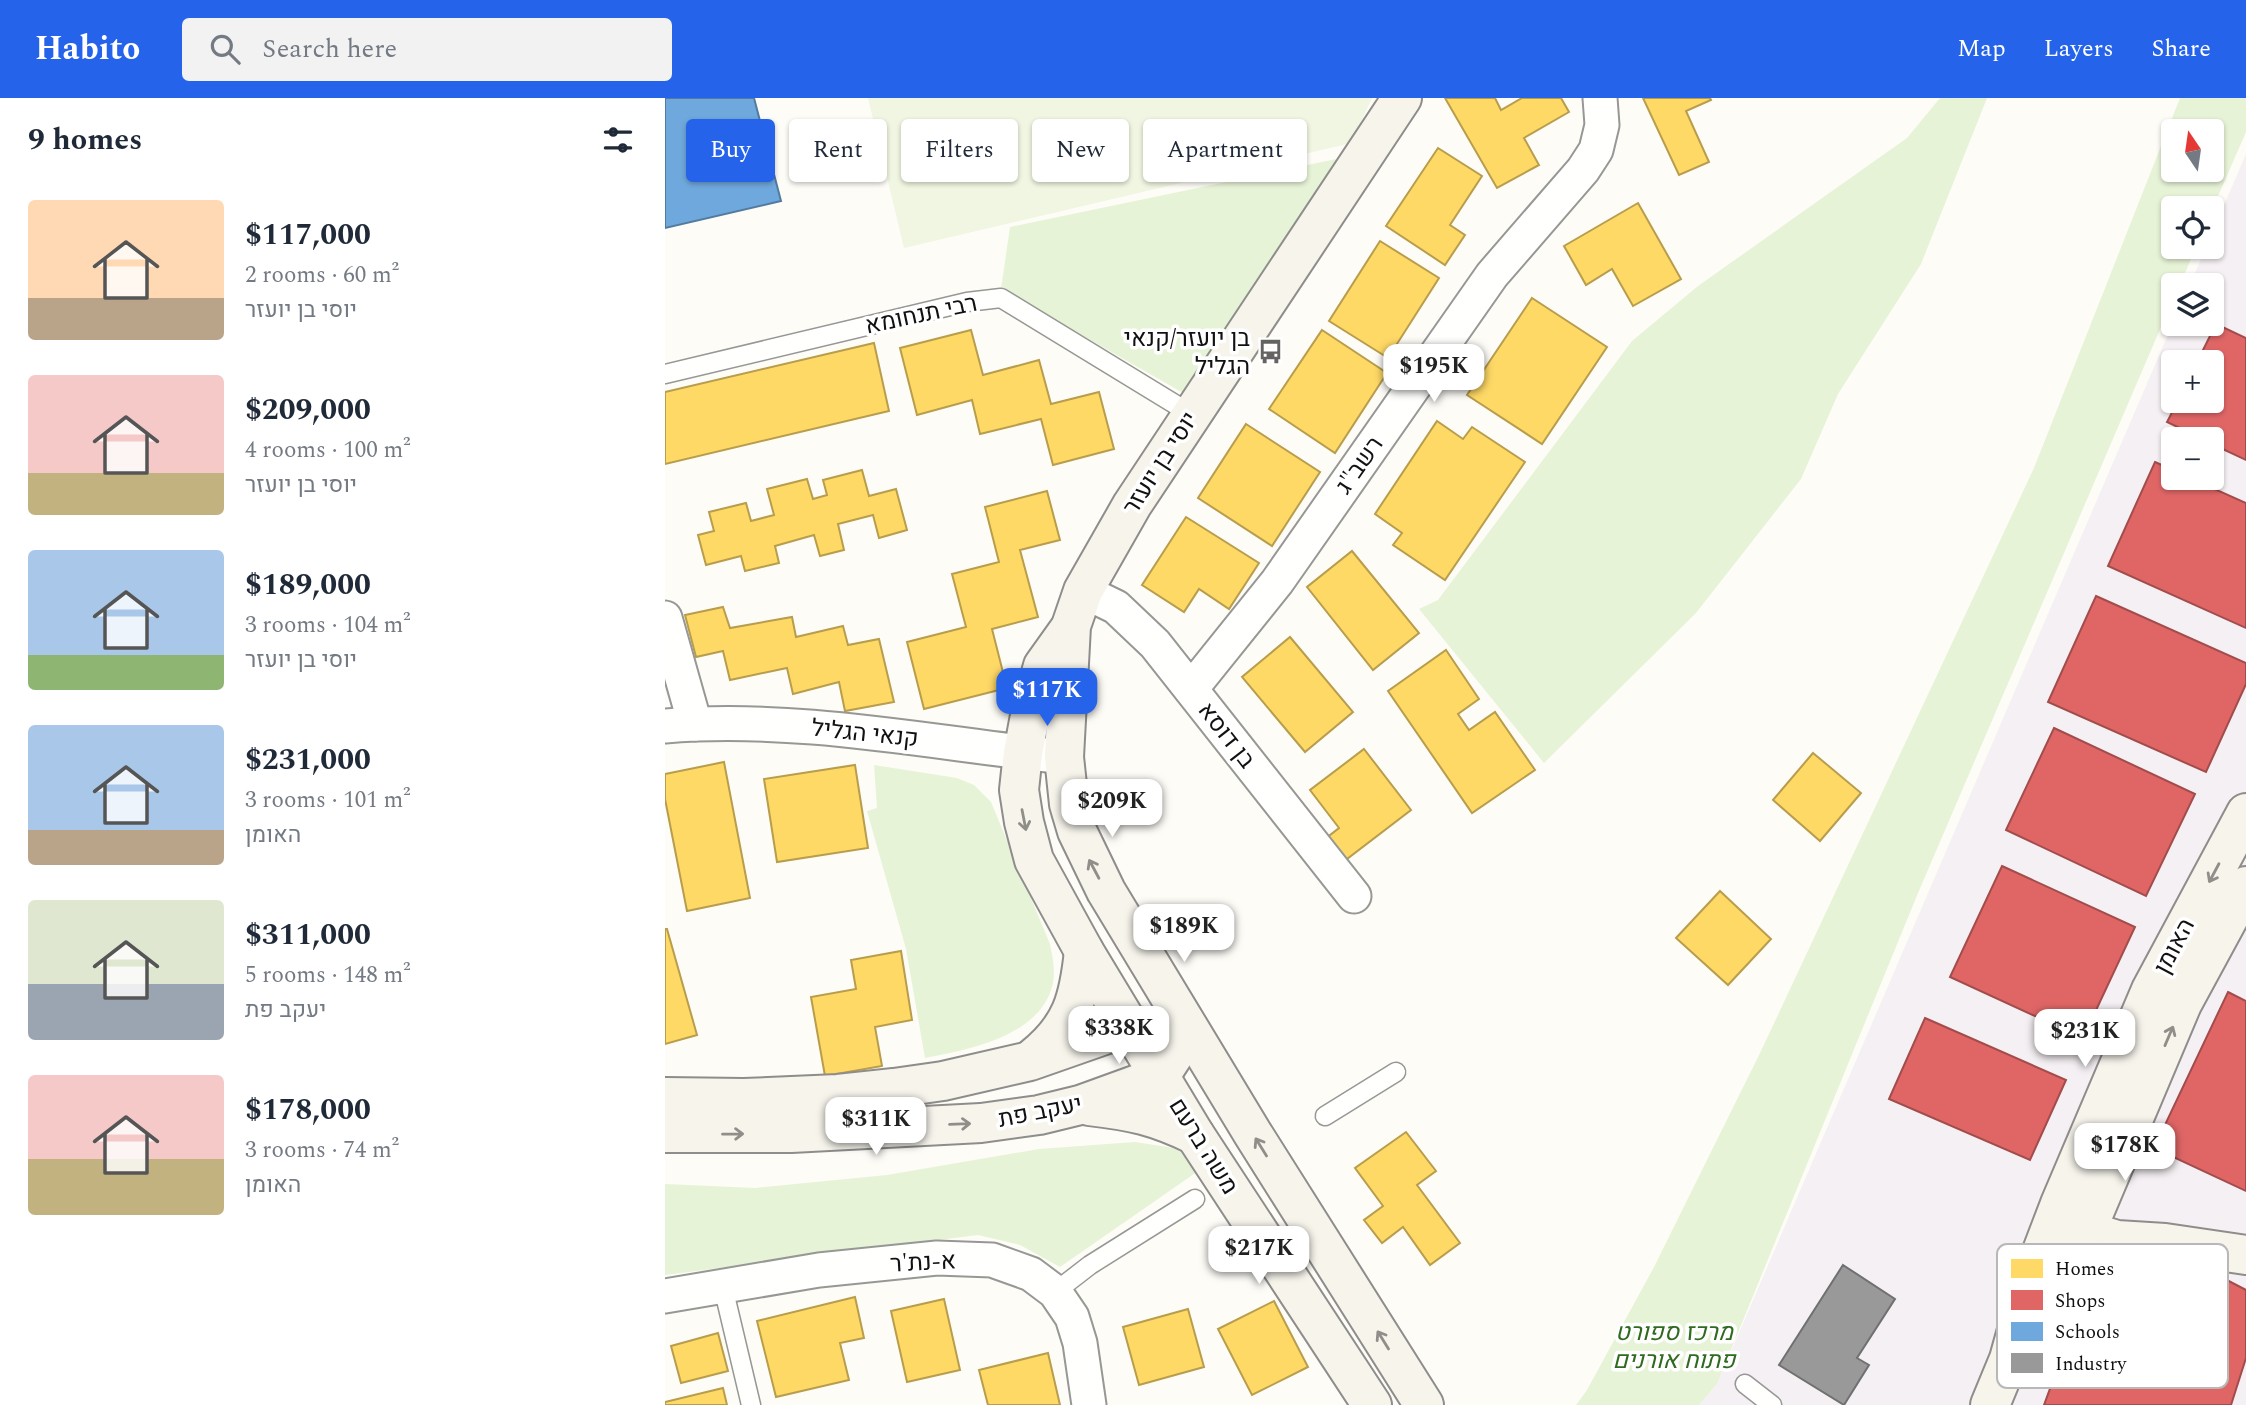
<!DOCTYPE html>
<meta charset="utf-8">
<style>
:root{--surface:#fff;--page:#f2f2f3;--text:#1f2937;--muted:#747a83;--accent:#2563eb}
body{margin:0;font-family:Spectral,Heebo,serif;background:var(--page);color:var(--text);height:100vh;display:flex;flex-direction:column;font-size:26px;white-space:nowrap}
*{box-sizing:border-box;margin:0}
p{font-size:23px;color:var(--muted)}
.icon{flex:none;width:38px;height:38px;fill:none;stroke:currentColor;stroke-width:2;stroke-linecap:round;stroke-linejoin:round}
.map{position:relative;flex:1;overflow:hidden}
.sheet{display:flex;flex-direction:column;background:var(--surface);width:665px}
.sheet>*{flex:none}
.banner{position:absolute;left:21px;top:21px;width:665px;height:63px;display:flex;gap:14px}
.needle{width:46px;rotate:347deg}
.controls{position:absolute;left:1496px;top:21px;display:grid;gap:14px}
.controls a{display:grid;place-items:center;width:63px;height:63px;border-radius:7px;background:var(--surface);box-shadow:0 2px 5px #0004;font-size:35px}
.price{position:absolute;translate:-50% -60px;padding:0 16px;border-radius:14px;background:#fff;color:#222;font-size:23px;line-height:46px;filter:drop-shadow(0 2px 4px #0008)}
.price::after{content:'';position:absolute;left:50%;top:42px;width:21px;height:16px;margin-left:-10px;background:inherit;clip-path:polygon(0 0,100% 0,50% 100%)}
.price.current{background:var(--accent);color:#fff}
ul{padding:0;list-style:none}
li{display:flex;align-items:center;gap:21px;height:175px;padding:0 28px}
li span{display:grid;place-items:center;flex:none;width:196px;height:140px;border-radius:7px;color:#555}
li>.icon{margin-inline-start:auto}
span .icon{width:84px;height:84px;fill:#fffc;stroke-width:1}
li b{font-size:30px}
h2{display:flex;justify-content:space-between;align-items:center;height:84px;padding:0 28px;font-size:30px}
.pill{padding:0 24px;border-radius:7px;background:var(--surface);box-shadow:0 2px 5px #0004;font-size:24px;line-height:63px}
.pill.current{background:var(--accent);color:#fff}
header{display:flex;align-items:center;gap:42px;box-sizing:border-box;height:98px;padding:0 35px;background:var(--accent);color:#fff}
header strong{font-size:33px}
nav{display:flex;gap:38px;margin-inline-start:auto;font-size:24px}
.search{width:490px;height:63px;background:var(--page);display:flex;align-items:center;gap:18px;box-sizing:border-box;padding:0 24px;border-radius:7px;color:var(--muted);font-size:26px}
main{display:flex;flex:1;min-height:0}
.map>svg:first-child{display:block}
</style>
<header>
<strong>Habito</strong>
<div class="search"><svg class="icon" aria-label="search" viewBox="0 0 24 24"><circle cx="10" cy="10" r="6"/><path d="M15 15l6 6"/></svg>Search here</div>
<nav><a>Map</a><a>Layers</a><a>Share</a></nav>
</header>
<main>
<section class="sheet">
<h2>9 homes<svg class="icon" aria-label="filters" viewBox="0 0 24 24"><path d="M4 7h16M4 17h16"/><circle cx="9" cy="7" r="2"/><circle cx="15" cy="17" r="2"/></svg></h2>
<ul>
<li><span style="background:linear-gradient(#ffd9b3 70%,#b9a48a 0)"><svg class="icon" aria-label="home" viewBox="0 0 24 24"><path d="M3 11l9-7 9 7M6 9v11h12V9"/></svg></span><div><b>$117,000</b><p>2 rooms · 60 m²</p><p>יוסי בן יועזר</p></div></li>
<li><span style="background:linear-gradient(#f6c9c9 70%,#c2b280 0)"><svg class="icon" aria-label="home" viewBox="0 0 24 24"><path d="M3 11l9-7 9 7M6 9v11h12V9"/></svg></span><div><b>$209,000</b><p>4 rooms · 100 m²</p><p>יוסי בן יועזר</p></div></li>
<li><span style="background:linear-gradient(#a9c7e8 75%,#8fb573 0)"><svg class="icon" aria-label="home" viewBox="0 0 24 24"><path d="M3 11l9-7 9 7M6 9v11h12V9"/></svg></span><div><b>$189,000</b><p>3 rooms · 104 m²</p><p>יוסי בן יועזר</p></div></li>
<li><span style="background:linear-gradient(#a9c7e8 75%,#b9a48a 0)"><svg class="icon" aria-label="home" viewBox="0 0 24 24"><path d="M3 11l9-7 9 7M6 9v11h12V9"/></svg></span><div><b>$231,000</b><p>3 rooms · 101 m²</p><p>האומן</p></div></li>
<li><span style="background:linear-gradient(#dfe7d0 60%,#9aa5b1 0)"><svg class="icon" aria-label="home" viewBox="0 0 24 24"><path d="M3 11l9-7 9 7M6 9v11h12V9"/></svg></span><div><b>$311,000</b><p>5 rooms · 148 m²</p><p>יעקב פת</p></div></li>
<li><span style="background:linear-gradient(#f6c9c9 60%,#c2b280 0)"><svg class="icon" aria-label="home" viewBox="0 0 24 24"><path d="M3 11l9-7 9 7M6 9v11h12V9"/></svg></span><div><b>$178,000</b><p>3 rooms · 74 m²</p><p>האומן</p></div></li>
</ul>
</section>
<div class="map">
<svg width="1581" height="1307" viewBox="0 0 1581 1307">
<rect width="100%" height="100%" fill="#fdfcf7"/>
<!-- industrial -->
<path fill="#f5f0f3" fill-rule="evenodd" d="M1581 56V1307H1034L1052 1286 1508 225 1547 226V187H1525L1541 149H1547V135ZM1508 264H1547V303H1508ZM1508 341H1547V380H1508Z"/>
<!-- green -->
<g fill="#e7f3d7" fill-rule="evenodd">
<polygon points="1275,0 1322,0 1256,166 1173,296 1136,381 1031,515 879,665 754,511 773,502 967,243 1033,188 1242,40"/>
<path d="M1515 0H1581V34L1547 112 1508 110V149H1531L1515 187H1508V201L1253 795 1052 1286 1034 1307H911L922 1292 989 1169 1096 953 1369 370ZM1547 33V72H1508V33Z"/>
<polygon points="686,58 534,304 336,191 345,129"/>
<path d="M209 667 292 680 309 687 326 704 385 846C388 861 391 875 387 889 373 939 302 952 260 960L241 851 202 713 212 710Z"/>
<polygon points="470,1044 509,1050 539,1069 395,1169 355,1147 313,1137 0,1177 0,1086 90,1090 222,1077 374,1051"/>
</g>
<!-- pitch -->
<polygon fill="#f0f6e1" points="203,0 707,0 686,45 239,150"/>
<!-- homes -->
<g fill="#ffd966" stroke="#b89d4c" stroke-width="2">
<polygon points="780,0 830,0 836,12 857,0 896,0 904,14 859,40 874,67 832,90"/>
<polygon points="978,0 1045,0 1046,2 1021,13 1044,64 1014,77"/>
<polygon points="773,50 817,78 785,127 800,137 780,167 721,128"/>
<polygon points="973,105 1016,181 968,208 947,171 921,187 899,148"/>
<polygon points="715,143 774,180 723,260 664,223"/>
<polygon points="867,200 942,249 877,346 802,297"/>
<polygon points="306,232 318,277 374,262 386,306 434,294 449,351 388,367 376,321 315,336 307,302 252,317 235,250"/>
<polygon points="657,232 722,275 670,355 604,311"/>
<polygon points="209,245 224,313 0,366 0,294"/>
<polygon points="772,323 798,341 807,329 860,364 780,482 728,447 737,435 710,416"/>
<polygon points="581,326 655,374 607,448 533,400"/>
<polygon points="197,372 204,398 231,391 242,432 214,440 208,417 173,426 179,452 155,458 149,437 110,448 114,465 80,473 76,458 41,467 33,437 49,433 44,414 81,405 86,423 109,417 102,391 142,381 148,401 162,397 158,382"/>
<polygon points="382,393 395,442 355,452 373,519 327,531 342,590 259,611 242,544 301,529 287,476 334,464 320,409"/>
<polygon points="521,419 594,465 564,511 534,491 519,514 477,487"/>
<polygon points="687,453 754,535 708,572 642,489"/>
<polygon points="58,509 65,530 127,519 131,539 178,528 183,547 214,541 229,604 180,613 174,584 128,596 122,570 65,582 58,553 31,559 20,517"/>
<polygon points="625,539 688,614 640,654 577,579"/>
<polygon points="781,552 814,601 793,616 804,632 830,614 870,672 807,715 723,593"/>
<polygon points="699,651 746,712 678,764 660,741 674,730 645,692"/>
<polygon points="1148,655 1196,695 1155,743 1108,702"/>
<polygon points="59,664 85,800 22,813 0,701 0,676"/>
<polygon points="190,667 203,750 112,764 99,681"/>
<polygon points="1055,793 1106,841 1063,887 1011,840"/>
<polygon points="0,831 2,831 32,937 0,946"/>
<polygon points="236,853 247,922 210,929 217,968 160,978 146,899 191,891 186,862"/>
<polygon points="741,1034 771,1073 752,1087 795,1145 765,1167 738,1129 717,1145 699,1122 718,1108 690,1070"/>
<polygon points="190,1199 199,1240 175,1245 184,1282 111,1299 92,1223"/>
<polygon points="279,1201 295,1272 242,1284 226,1213"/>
<polygon points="609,1203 643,1269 587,1297 553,1231"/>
<polygon points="523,1211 539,1269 474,1287 458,1229"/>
<polygon points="53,1235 63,1273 16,1285 6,1248"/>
<polygon points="383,1255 395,1307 323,1307 314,1272"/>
<polygon points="58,1290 62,1307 0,1307 0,1304"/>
</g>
<!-- shops -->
<g fill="#e06666" stroke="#a24c4c" stroke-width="2">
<polygon points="1551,226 1581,240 1581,362 1547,346 1547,341 1538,341 1502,324 1513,303 1547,303 1547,264 1532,264"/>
<polygon points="1490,364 1508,372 1508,380 1525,380 1581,405 1581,530 1443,468"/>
<polygon points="1431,498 1581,565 1581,586 1541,674 1383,604"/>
<polygon points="1389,630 1530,696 1481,798 1341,732"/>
<polygon points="1337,768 1470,829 1418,940 1285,879"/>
<polygon points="1563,894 1581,903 1581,1093 1489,1050"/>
<polygon points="1260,920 1401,982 1365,1062 1224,1001"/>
<polygon points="1470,1171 1560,1181 1581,1192 1581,1260 1566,1307 1379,1307 1418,1201 1430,1185 1447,1177"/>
</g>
<!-- schools -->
<polygon fill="#6fa8dc" stroke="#537b9f" stroke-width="2" points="0,0 89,0 116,103 0,130"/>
<!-- industry -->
<polygon fill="#999" stroke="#707070" stroke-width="2" points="1178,1167 1230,1201 1192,1260 1204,1267 1179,1307 1114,1267"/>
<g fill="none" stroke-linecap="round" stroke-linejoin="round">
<defs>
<g id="lane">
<polyline points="0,276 302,204 336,200 526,316"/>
<polyline points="660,1018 731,974"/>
<polyline points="58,1189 86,1307"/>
<polyline points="390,1194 425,1167 530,1101"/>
<polyline points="1080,1286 1107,1307"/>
</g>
<g id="street">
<polyline points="418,493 451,509 490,546 689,798"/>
<polyline points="0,520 30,626"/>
<polyline points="526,591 612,484 827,177 918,72 931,52 937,27 935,0"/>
<path d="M0 628C134 617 267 645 399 659"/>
<polyline points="0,1198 154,1172 272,1160 327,1162 366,1176 390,1194 407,1219 415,1245 424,1307"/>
</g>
<g id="secondary">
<polyline points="737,0 467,407 418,493 406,528 399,659 404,706 412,733 441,793 588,1036 759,1307"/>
<polyline points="403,533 378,568 367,607 358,655 354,692 359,724 369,762 419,853 530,1037 707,1307"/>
<path d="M368 960C407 929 414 901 419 853"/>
<polyline points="0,999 79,1000 173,996 229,990 278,983 365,963 465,928 491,930"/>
<path d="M424 1008C468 1013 490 1018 530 1037"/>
<polyline points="0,1035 126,1035 316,1025 374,1017 415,1007 495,978 508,958"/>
<polyline points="1404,1115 1422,1133 1452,1142 1500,1145 1581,1157"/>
<polyline points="1358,1243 1377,1218 1406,1169 1517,906 1581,788"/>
<polyline points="1325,1307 1344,1261 1366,1182 1395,1106 1486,892 1581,715"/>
</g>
</defs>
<!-- lane casing -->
<use href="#lane" stroke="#979795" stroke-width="21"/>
<!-- street casing -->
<use href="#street" stroke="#979795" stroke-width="37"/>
<!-- secondary casing -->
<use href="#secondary" stroke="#8e8d8b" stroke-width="42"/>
<!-- lane -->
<use href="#lane" stroke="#fffffe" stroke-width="18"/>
<!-- street -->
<use href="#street" stroke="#fffffe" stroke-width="33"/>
<!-- secondary -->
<use href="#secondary" stroke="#f6f4eb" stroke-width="38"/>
</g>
<!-- one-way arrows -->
<defs><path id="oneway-shaft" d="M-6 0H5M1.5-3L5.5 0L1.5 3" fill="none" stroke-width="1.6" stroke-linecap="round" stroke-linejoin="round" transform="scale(1.75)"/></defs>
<g stroke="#8f8e89">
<use href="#oneway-shaft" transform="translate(359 722) rotate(79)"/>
<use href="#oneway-shaft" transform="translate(429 771) rotate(-118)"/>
<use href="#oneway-shaft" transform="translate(1549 775) rotate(118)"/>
<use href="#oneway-shaft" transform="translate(1504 938) rotate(-67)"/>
<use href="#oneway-shaft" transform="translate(295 1026) rotate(-2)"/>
<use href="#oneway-shaft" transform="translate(68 1036) rotate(-1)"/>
<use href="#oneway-shaft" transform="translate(596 1049) rotate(-122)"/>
<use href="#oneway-shaft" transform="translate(718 1242) rotate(-122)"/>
</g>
<!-- icons -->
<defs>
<symbol id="bus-bare" viewBox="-9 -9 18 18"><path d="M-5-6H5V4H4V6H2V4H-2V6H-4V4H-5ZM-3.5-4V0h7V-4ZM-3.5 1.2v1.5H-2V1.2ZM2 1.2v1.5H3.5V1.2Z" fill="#646362" stroke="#fff" stroke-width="2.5" paint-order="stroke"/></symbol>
</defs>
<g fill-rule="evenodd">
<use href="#bus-bare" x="588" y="236" width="35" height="35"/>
</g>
<g text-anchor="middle" stroke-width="7" stroke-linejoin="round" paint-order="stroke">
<!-- street labels -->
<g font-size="24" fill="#111" stroke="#fff">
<text transform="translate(256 216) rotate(-12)" y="8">רבי תנחומא</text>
<text transform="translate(495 365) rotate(-57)" y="8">יוסי בן יועזר</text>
<text transform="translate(694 367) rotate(-55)" y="8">רשב"ג</text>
<text transform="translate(200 635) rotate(6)" y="8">קנאי הגליל</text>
<text transform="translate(562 637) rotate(52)" y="8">בן דוסא</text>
<text transform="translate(1509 848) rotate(-62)" y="8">האומן</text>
<text transform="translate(375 1013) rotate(-11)" y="8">יעקב פת</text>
<text transform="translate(539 1048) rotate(58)" y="8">משה ברעם</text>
<text transform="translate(258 1164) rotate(-3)" y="8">א-נת'ר</text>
</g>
<!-- poi labels -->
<g font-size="24" fill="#111" stroke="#fff" text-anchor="end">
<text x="585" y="248">בן יועזר/קנאי<tspan x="585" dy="28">הגליל</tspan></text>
</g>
<!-- park labels -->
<g font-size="24" font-style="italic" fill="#2f6b1f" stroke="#fff">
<text x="1009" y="1242">מרכז ספורט<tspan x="1009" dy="28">פתוח אורנים</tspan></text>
</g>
</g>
<!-- legend -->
<rect x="1332" y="1146" width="231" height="144" rx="10" fill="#fff" stroke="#b8b8b8" stroke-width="2"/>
<rect x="1346" y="1161" width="32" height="19" fill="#ffd966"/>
<rect x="1346" y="1192" width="32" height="20" fill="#e06666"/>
<rect x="1346" y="1224" width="32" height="19" fill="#6fa8dc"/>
<rect x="1346" y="1255" width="32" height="20" fill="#999"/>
<g font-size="19" fill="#111">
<text x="1390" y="1177">Homes</text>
<text x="1390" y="1209">Shops</text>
<text x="1390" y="1240">Schools</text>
<text x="1390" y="1272">Industry</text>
</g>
</svg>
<div class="controls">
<a><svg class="needle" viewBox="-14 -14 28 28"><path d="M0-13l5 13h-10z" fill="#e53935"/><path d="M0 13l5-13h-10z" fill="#747a83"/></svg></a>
<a><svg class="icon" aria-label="locate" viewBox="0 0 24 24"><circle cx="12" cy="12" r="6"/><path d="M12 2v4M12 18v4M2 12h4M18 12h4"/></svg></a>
<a><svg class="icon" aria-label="layers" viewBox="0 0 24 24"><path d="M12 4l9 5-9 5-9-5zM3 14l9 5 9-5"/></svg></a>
<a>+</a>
<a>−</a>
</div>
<b class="price" style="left:769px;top:306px">$195K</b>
<b class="price current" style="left:382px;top:630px">$117K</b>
<b class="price" style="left:447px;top:741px">$209K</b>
<b class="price" style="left:519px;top:866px">$189K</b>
<b class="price" style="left:454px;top:968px">$338K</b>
<b class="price" style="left:1420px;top:971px">$231K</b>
<b class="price" style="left:211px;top:1059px">$311K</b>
<b class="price" style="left:1460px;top:1085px">$178K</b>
<b class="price" style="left:594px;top:1188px">$217K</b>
<div class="banner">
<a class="pill current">Buy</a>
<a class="pill">Rent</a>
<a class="pill">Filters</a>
<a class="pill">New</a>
<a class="pill">Apartment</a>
</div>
</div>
</main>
